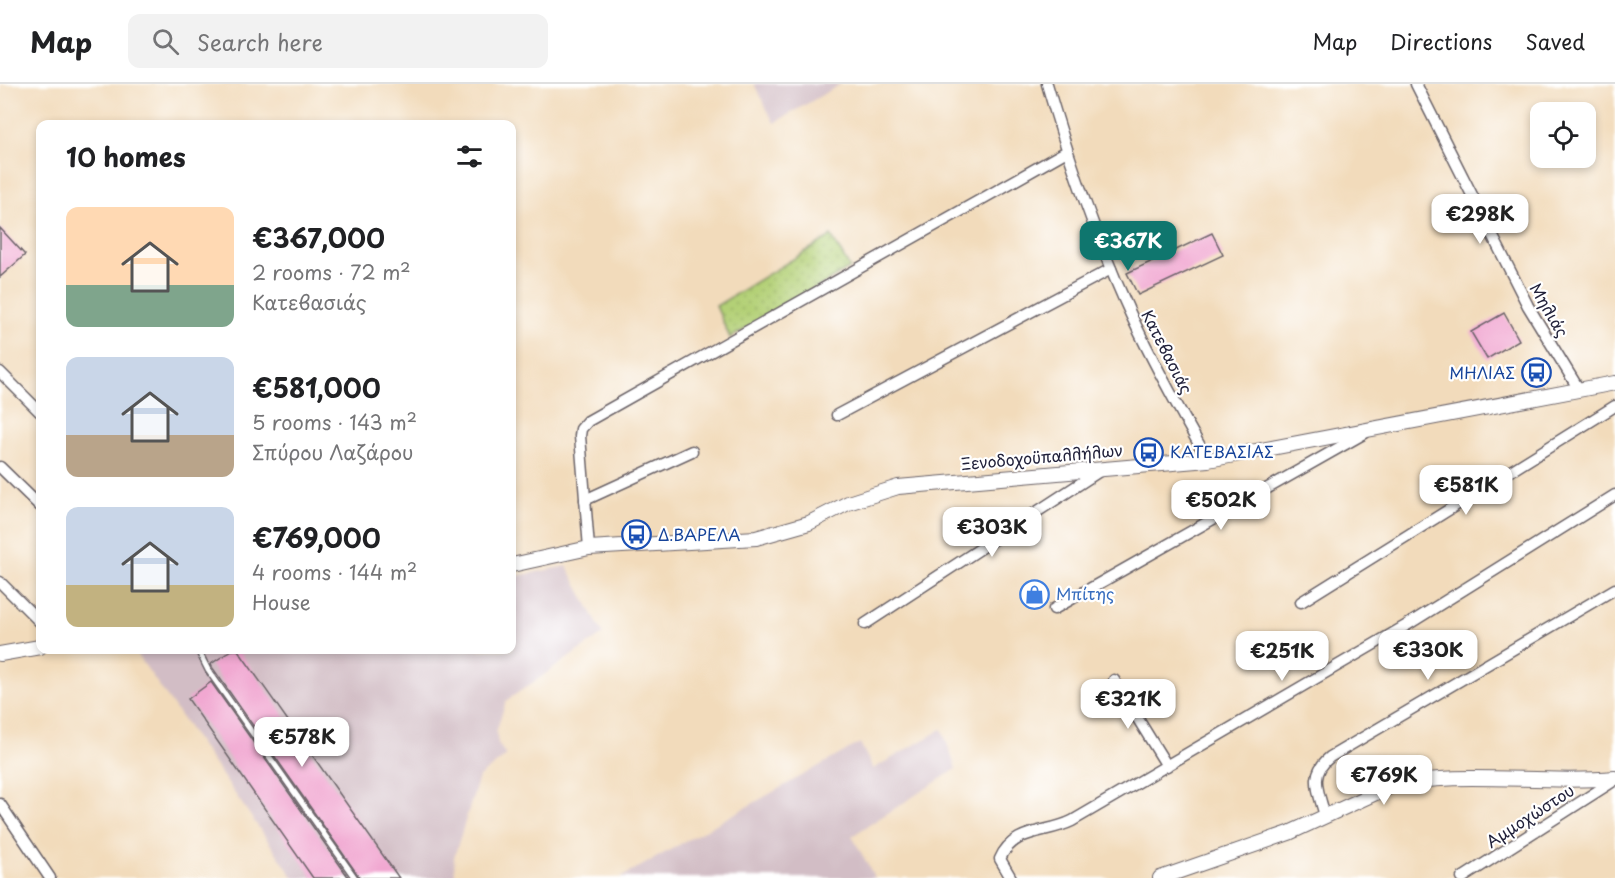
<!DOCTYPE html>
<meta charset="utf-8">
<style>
:root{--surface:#fff;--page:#f2f2f2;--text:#202124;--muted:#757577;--line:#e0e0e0;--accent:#0f766e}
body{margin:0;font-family:"Playpen Sans",sans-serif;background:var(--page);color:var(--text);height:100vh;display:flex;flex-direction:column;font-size:22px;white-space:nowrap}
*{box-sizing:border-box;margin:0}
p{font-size:20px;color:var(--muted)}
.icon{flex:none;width:33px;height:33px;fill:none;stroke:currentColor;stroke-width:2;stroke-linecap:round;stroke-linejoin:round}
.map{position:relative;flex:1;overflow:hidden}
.details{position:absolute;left:36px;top:36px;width:480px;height:534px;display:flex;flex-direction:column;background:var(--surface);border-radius:12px;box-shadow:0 3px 9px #0003}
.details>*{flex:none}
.tools{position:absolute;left:1530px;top:18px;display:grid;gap:12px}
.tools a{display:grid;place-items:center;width:66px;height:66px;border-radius:12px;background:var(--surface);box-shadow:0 3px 9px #0003;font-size:30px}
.price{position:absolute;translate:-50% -51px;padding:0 14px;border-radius:12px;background:#fff;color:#222;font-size:20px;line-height:39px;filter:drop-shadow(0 2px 3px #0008)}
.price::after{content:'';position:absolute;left:50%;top:36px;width:18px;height:14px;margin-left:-9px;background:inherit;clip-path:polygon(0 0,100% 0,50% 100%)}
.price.active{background:var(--accent);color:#fff}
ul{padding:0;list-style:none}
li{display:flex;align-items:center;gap:18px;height:150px;padding:0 30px}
li span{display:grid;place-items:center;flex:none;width:168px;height:120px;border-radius:12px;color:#555}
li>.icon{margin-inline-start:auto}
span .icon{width:72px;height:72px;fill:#fffc;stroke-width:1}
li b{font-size:26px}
h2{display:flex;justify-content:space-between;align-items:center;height:72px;padding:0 30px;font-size:26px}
header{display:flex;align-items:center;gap:36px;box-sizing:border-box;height:84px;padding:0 30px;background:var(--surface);border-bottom:2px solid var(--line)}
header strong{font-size:28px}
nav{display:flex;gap:33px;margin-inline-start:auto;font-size:21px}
.search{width:420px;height:54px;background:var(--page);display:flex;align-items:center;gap:15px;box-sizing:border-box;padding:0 21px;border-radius:12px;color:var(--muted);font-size:22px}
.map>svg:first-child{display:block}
</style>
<header>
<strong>Map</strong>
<div class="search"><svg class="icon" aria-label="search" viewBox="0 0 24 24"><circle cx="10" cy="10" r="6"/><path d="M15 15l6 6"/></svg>Search here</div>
<nav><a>Map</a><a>Directions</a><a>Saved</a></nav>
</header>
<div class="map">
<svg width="1615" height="794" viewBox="0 0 1615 794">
<defs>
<pattern id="grass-dots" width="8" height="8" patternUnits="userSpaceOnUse" patternTransform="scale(1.5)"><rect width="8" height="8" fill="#b3d076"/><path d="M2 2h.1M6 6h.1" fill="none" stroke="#9ab267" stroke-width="1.8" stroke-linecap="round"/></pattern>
</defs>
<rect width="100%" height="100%" fill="#fff"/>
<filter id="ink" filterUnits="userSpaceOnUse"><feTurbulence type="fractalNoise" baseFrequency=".0167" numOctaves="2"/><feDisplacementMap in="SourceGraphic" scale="12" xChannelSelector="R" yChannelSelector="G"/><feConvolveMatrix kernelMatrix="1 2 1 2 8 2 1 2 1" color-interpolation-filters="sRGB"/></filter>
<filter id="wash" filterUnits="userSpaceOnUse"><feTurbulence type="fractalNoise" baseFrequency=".008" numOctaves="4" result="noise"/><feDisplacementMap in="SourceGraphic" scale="24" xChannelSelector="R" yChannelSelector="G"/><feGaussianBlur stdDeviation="1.35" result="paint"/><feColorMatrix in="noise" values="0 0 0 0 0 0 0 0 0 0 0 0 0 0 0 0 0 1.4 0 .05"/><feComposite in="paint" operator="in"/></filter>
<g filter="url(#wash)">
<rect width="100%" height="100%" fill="#f2dbbb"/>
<!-- industrial -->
<g fill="#d2bdc5">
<polygon points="754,0 841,0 774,39"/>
<polygon points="567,482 603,550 506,617 496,648 498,659 506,672 479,693 454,773 455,794 294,794 134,566 512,566 512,493"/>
<polygon points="942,645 956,685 852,752 875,794 620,794 860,659 873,685"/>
</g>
<!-- grass -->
<polygon fill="url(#grass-dots)" stroke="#6a7958" stroke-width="1.5" points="831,152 850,184 730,254 716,222"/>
<g id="blocks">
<!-- building -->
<g fill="#f1a8d1">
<polygon points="0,144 25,171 0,193"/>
<polygon points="1212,149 1223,171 1138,211 1127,189"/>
<polygon points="1504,229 1519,256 1487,275 1471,248"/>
<polygon points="232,566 238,566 399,794 360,794 212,583 211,580"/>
<polygon points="211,598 349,794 313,794 188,615"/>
</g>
</g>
</g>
<g filter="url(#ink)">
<use href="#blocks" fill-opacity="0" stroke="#6b6368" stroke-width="1.5"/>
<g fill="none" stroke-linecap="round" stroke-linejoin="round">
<defs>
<polyline id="service" points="198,566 208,586 355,794"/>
<g id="minor">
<path d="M1047 0C1070 79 1097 157 1131 231 1154 281 1181 329 1208 376"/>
<polyline points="1416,0 1528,222 1578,304"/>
<polyline points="0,288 40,328"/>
<polyline points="837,331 1111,185"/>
<polyline points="0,383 40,422"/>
<polyline points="585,416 692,367"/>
<polyline points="589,464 580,352 581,345 588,337 1067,67"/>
<polyline points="0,498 40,538"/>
<polyline points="1301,518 1615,322"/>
<polyline points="1054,525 1365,349"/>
<polyline points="865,540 1101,386"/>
<polyline points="1114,596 1167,682"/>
<polyline points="0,720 50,794"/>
<path d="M1325 732C1319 708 1308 691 1330 673L1615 505"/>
<path d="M1011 794 1000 775C1013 744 1046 750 1072 737L1407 541 1615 411"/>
<polyline points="1462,794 1615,696"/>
</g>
<g id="tertiary">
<polyline points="512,481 589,464 756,454 809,439 848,419 898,403 1208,376 1615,299"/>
<polyline points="0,570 40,563"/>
<path d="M1160 794 1289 749 1391 702C1458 685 1544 701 1615 694"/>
</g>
</defs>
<!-- service casing -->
<use href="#service" stroke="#6b6368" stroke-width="8"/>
<!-- minor casing -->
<use href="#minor" stroke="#6b6368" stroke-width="13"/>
<!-- tertiary casing -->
<use href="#tertiary" stroke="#6b6368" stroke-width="16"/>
<!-- service -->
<use href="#service" stroke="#fff" stroke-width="5"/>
<!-- minor -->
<use href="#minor" stroke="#fff" stroke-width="10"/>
<!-- tertiary -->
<use href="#tertiary" stroke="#fff" stroke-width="14"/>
</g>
</g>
<!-- icons -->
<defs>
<symbol id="bus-ring" viewBox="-11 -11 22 22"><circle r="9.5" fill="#fff" stroke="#1a4fb4" stroke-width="1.5"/><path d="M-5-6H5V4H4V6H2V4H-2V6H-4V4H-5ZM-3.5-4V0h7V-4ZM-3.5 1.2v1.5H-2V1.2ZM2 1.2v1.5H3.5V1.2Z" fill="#1a4fb4"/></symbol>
<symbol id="shop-ring" viewBox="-11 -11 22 22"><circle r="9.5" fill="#fff" stroke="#3f7fe0" stroke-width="1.5"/><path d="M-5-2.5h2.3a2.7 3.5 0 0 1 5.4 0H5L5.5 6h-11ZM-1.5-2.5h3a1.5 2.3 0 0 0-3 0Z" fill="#3f7fe0"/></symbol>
</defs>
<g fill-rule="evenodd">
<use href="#bus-ring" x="1520" y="272" width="33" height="33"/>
<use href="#bus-ring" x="1132" y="352" width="33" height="33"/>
<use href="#bus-ring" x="620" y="434" width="33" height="33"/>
<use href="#shop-ring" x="1018" y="494" width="33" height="33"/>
</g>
<g text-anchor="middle" stroke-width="4.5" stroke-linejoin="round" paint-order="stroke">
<!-- street labels -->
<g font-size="16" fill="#22223b" stroke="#fff">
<text transform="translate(1549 226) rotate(60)" y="6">Μηλιάς</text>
<text transform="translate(1167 268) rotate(63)" y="6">Κατεβασιάς</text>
<text transform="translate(1042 373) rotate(-5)" y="6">Ξενοδοχοϋπαλλήλων</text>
<text transform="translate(1530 732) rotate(-33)" y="6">Αμμοχώστου</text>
</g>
<!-- transit labels -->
<g font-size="16" fill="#164399" stroke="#fff" text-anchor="start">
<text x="1515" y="295" text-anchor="end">ΜΗΛΙΑΣ</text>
<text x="1170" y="374">ΚΑΤΕΒΑΣΙΑΣ</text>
<text x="658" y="457">Δ.ΒΑΡΕΛΑ</text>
</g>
<!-- shop labels -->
<g font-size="16" fill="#366cbe" stroke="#fff" text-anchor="start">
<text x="1056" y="516">Μπίτης</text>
</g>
</g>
</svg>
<div class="tools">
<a><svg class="icon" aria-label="locate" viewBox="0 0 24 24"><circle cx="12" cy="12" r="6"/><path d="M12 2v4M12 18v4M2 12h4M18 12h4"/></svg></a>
</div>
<b class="price" style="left:1480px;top:161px">€298K</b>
<b class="price active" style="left:1128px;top:188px">€367K</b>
<b class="price" style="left:1466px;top:432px">€581K</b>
<b class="price" style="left:1221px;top:447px">€502K</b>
<b class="price" style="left:992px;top:474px">€303K</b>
<b class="price" style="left:1428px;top:597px">€330K</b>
<b class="price" style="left:1282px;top:598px">€251K</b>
<b class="price" style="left:1128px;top:646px">€321K</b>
<b class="price" style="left:302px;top:684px">€578K</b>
<b class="price" style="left:1384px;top:722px">€769K</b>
<section class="details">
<h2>10 homes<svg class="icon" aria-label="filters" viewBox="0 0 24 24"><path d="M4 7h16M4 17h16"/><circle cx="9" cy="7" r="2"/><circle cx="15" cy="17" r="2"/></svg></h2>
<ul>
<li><span style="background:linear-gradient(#ffd9b3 65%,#7fa58c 0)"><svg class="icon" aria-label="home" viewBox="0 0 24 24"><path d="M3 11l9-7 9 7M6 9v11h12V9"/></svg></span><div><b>€367,000</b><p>2 rooms · 72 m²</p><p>Κατεβασιάς</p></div></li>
<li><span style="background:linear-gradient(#c9d6e8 65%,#b9a48a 0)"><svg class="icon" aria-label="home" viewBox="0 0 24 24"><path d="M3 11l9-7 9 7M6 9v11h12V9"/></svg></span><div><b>€581,000</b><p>5 rooms · 143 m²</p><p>Σπύρου Λαζάρου</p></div></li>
<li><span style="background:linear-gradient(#c9d6e8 65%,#c2b280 0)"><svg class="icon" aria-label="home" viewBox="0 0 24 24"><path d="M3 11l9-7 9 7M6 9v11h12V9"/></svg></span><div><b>€769,000</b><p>4 rooms · 144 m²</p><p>House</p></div></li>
</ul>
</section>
</div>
